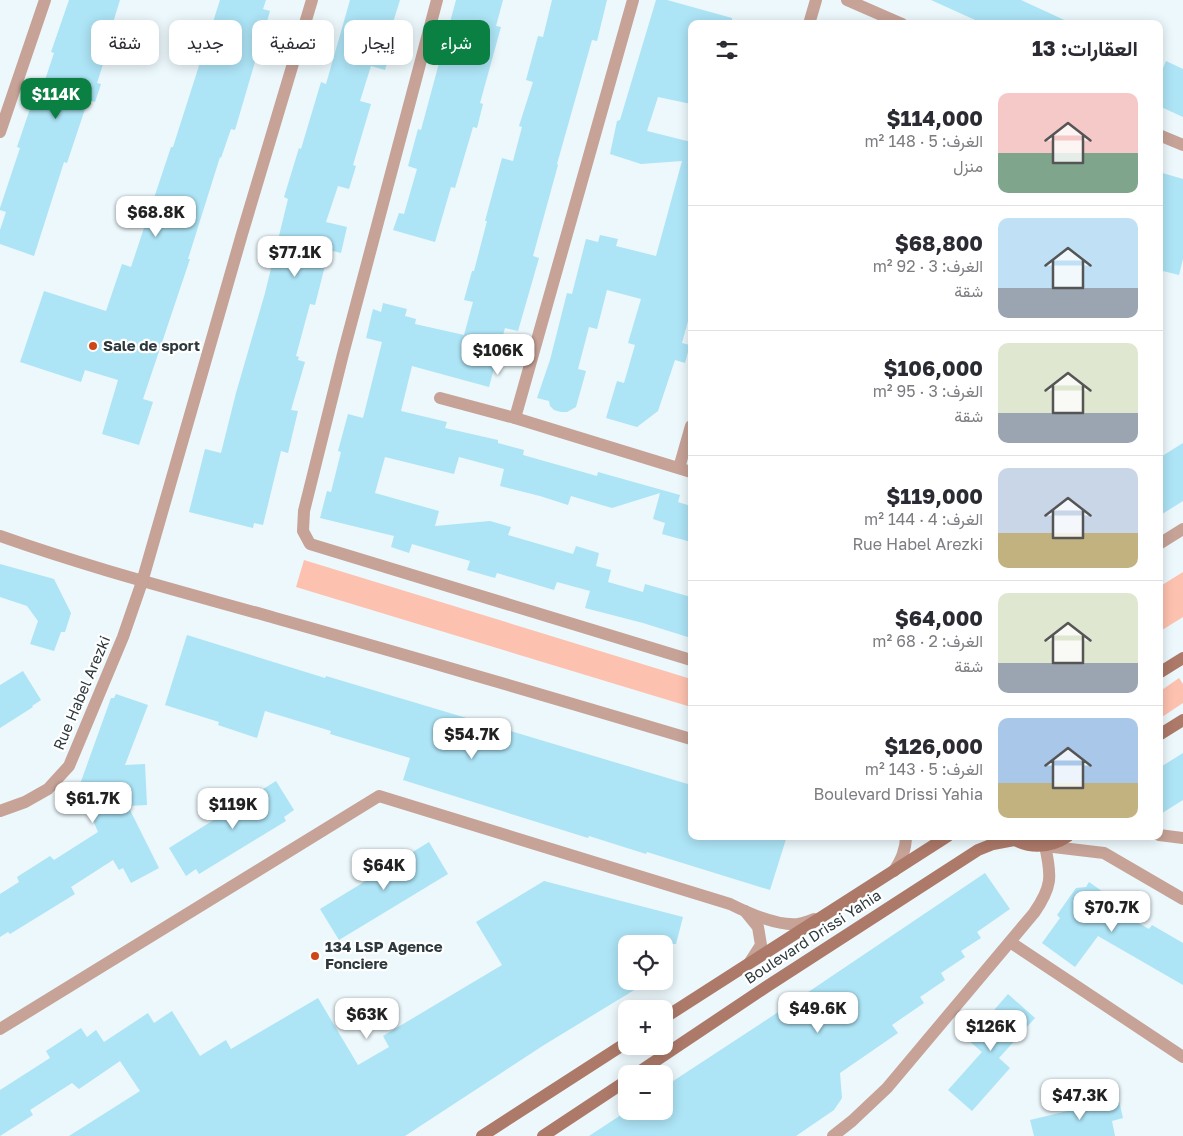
<!DOCTYPE html>
<html lang="ar">
<meta charset="utf-8">
<style>
:root{--surface:#fff;--page:#f7f7f7;--text:#2b2b33;--muted:#7c7c81;--line:#e1e1e2;--accent:#0b8043}
body{margin:0;font-family:"Golos Text",Vazirmatn,sans-serif;background:var(--page);color:var(--text);direction:rtl;height:100vh;display:flex;flex-direction:column;font-size:19px;white-space:nowrap}
*{box-sizing:border-box;margin:0}
p{font-size:16px;color:var(--muted)}
.icon{flex:none;width:28px;height:28px;fill:none;stroke:currentColor;stroke-width:2;stroke-linecap:round;stroke-linejoin:round}
.map{position:relative;flex:1;overflow:hidden;direction:ltr}
.details{position:absolute;left:688px;top:20px;width:475px;height:820px;display:flex;flex-direction:column;background:var(--surface);border-radius:10px;box-shadow:0 2px 12px #0003;direction:rtl}
.details>*{flex:none}
.hud{position:absolute;left:15px;top:20px;width:475px;height:45px;direction:rtl;display:flex;gap:10px}
.buttons{position:absolute;left:618px;top:935px;display:grid;gap:10px}
.buttons a{display:grid;place-items:center;width:55px;height:55px;border-radius:10px;background:var(--surface);box-shadow:0 2px 12px #0003;font-size:25px}
.price{position:absolute;translate:-50% -42px;padding:0 11px;border-radius:10px;background:#fff;color:#222;font-size:16px;line-height:32px;filter:drop-shadow(0 1px 2px #0008)}
.price::after{content:'';position:absolute;left:50%;top:30px;width:15px;height:11px;margin-left:-8px;background:inherit;clip-path:polygon(0 0,100% 0,50% 100%)}
.price.on{background:var(--accent);color:#fff}
ul{padding:0;list-style:none}
li{display:flex;align-items:center;gap:15px;height:125px;padding:0 25px}
li+li{border-top:1px solid var(--line)}
li span{display:grid;place-items:center;flex:none;width:140px;height:100px;border-radius:10px;color:#555}
li>.icon{margin-inline-start:auto}
span .icon{width:60px;height:60px;fill:#fffc;stroke-width:1}
li b{font-size:21px}
h2{display:flex;justify-content:space-between;align-items:center;height:60px;padding:0 25px;font-size:21px}
.tag{padding:0 18px;border-radius:10px;background:var(--surface);box-shadow:0 2px 12px #0003;font-size:18px;line-height:45px}
.tag.on{background:var(--accent);color:#fff}
.map>svg:first-child{display:block}
</style>
<div class="map">
<svg width="1183" height="1136" viewBox="0 0 1183 1136">
<rect width="100%" height="100%" fill="#ecf8fc"/>
<!-- green -->
<g fill="#fdc1af">
<polygon points="304,560 691,679 691,707 296,587"/>
<polygon points="1183,572 1183,617 1159,632 1159,587"/>
<polygon points="1179,678 1183,684 1183,703 1159,719 1159,692"/>
</g>
<!-- building -->
<g fill="#ade4f6">
<polygon points="69,0 120,0 111,29 114,30 97,83 101,84 95,102 88,100 67,163 64,162 34,256 0,244 0,230 6,212 0,210 0,208 20,148 17,147 31,106 36,107 54,53 51,52"/>
<polygon points="220,0 266,0 263,9 270,11 235,130 231,129 221,158 220,157 188,259 190,259 143,399 153,402 139,445 102,434 118,380 85,370 81,382 20,362 44,291 106,311 122,264 131,267 171,147 173,147"/>
<polygon points="350,0 400,0 386,45 392,46 385,70 371,66 360,101 371,104 353,165 356,166 349,189 338,186 326,222 347,227 341,253 329,250 315,305 310,304 296,356 299,357 298,360 305,362 291,410 298,411 288,453 281,451 263,525 254,523 253,528 189,512 205,449 221,453 236,393 265,293 288,199 284,197 299,148 301,149 321,82 326,84"/>
<polygon points="456,0 503,0 496,26 501,27 480,103 483,104 477,128 473,127 455,188 451,187 435,242 393,230 399,213 404,214 417,169 408,166 418,129 421,130"/>
<polygon points="552,0 607,0 597,41 592,40 557,164 558,165 533,256 539,258 518,331 505,328 489,387 412,366 401,411 447,422 445,428 498,440 498,443 524,450 523,455 597,476 598,472 680,495 678,502 691,506 691,542 662,534 665,523 653,519 660,493 612,508 571,496 568,505 540,496 500,486 504,469 459,457 454,474 385,457 375,493 439,511 435,526 490,521 511,527 508,535 573,554 576,546 599,553 596,566 611,570 608,582 643,592 645,584 691,597 691,638 643,623 585,608 590,591 557,582 554,590 497,573 495,578 467,570 470,561 412,544 409,553 391,547 394,536 320,518 327,491 331,492 341,452 338,451 348,414 363,418 382,342 366,338 373,309 381,312 383,303 407,309 405,316 416,319 415,324 464,335 473,302 464,300 472,271 474,271 487,221 485,221 502,158 513,161 522,127 519,126 533,82 526,80 538,36 543,37"/>
<polygon points="656,0 667,0 732,18 732,24 691,24 691,104 658,97 647,131 691,142 691,310 682,343 690,345 685,363 675,360 658,411 637,427 606,418 617,381 624,383 635,345 628,343 641,299 607,290 597,329 589,327 578,369 586,371 576,407 567,412 561,412 554,410 550,406 549,401 537,398 550,360 567,293 572,294 586,239 598,242 600,235 618,239 616,246 656,256 682,161 641,164 610,154 617,121 620,120"/>
<polygon points="931,0 1021,0 1073,24 984,24"/>
<polygon points="1166,61 1183,69 1183,117 1159,106 1159,78"/>
<polygon points="1159,172 1183,179 1183,259 1179,275 1159,270"/>
<polygon points="1183,443 1183,501 1159,516 1159,458"/>
<polygon points="0,564 54,579 71,613 65,632 61,632 54,651 30,644 38,621 27,606 0,597"/>
<polygon points="187,635 325,678 326,676 691,785 691,836 787,836 770,890 647,852 646,854 589,836 588,838 403,780 410,758 330,734 331,731 265,711 257,738 218,725 219,722 165,705"/>
<polygon points="23,671 41,700 32,706 33,707 0,728 0,685"/>
<polygon points="116,694 148,705 125,765 145,764 147,805 128,806 159,868 131,883 123,868 119,870 113,860 71,887 75,894 10,934 8,932 0,937 0,894 19,882 17,877 50,856 54,860 98,832 79,787 111,698 114,698"/>
<polygon points="1183,753 1183,800 1159,815 1159,768"/>
<polygon points="276,781 294,810 284,817 286,821 199,874 196,869 186,876 169,848"/>
<polygon points="429,842 448,874 339,940 320,909"/>
<polygon points="985,873 1010,909 977,932 981,938 961,951 965,957 941,973 945,980 920,997 924,1003 892,1025 898,1033 840,1073 842,1098 834,1110 796,1136 589,1136 627,1111 664,1111 664,1087 789,1005"/>
<polygon points="544,881 683,917 676,944 626,944 626,981 649,981 544,1045 405,1136 69,1136 140,1091 120,1061 79,1089 72,1083 30,1110 33,1115 0,1136 0,1090 50,1058 46,1051 81,1028 87,1037 96,1030 104,1042 148,1013 154,1023 172,1011 200,1056 226,1040 231,1049 318,998 358,1065 389,1047 383,1036 502,965 476,922"/>
<polygon points="1089,882 1113,899 1112,901 1119,906 1116,910 1149,929 1152,925 1183,943 1183,985 1098,936 1075,967 1042,943 1060,918 1057,915 1076,888 1086,887"/>
<polygon points="1008,994 1035,1018 999,1058 1010,1068 972,1111 948,1090 982,1052 968,1040"/>
<polygon points="1106,1099 1107,1104 1119,1101 1123,1118 1112,1121 1115,1136 1034,1136 1030,1120 1080,1108 1079,1106"/>
</g>
<g fill="none" stroke-linecap="round" stroke-linejoin="round">
<!-- street -->
<g stroke="#c6a297" stroke-width="12">
<polyline points="437,0 343,354 304,511 303,531 310,544 691,660"/>
<polyline points="847,0 902,24"/>
<polyline points="809,24 816,0"/>
<polyline points="0,132 45,0"/>
<polyline points="1159,135 1183,145"/>
<polyline points="440,398 515,418 691,472"/>
<polyline points="515,418 633,0"/>
<polyline points="679,468 691,426"/>
<path d="M0 536C90 568 183 592 275 618 414 657 553 698 691 739"/>
<polyline points="1159,544 1183,529"/>
<polyline points="0,811 25,802 48,789 69,766 123,637 142,582 242,234 312,0"/>
<polyline points="1159,835 1183,838"/>
<path d="M894 871C901 860 906 850 906 836"/>
<polyline points="745,911 758,927 761,945 750,962"/>
<polyline points="1010,942 1183,1057"/>
<path d="M0 1029 379 796 730 904C748 913 778 926 798 924 804 923 809 921 814 919"/>
<path d="M833 1136 852 1121 887 1088 1034 913C1052 887 1052 877 1045 846L1104 853 1183 899"/>
</g>
<!-- secondary -->
<g stroke="#ad7969" stroke-width="12">
<polyline points="1159,673 1183,658"/>
<polyline points="1159,735 1183,720"/>
<path d="M1008 836C1027 849 1049 849 1068 836"/>
<polyline points="664,1018 948,836"/>
<polyline points="636,1074 766,987 978,850 993,844 1014,840"/>
<polyline points="482,1136 626,1043"/>
<polyline points="543,1136 626,1081"/>
</g>
</g>
<!-- markers -->
<g fill="#ce4717" stroke="#fff" stroke-width="2">
<circle cx="93" cy="346" r="5"/>
<circle cx="315" cy="956" r="5"/>
</g>
<g text-anchor="middle" stroke-width="4.5" stroke-linejoin="round" paint-order="stroke">
<!-- poi labels -->
<g font-size="15" font-weight="bold" fill="#2d393d" stroke="#fff" text-anchor="start">
<text x="103" y="351">Sale de sport</text>
<text x="325" y="952">134 LSP Agence<tspan x="325" dy="17">Fonciere</tspan></text>
</g>
<!-- street labels -->
<g font-size="15" fill="#2d393d" stroke="#fff">
<text transform="translate(82 693) rotate(-67)" y="5">Rue Habel Arezki</text>
<text transform="translate(813 937) rotate(-33)" y="5">Boulevard Drissi Yahia</text>
</g>
</g>
</svg>
<div class="buttons">
<a><svg class="icon" aria-label="locate" viewBox="0 0 24 24"><circle cx="12" cy="12" r="6"/><path d="M12 2v4M12 18v4M2 12h4M18 12h4"/></svg></a>
<a>+</a>
<a>−</a>
</div>
<b class="price on" style="left:56px;top:120px">$114K</b>
<b class="price" style="left:156px;top:238px">$68.8K</b>
<b class="price" style="left:295px;top:278px">$77.1K</b>
<b class="price" style="left:498px;top:376px">$106K</b>
<b class="price" style="left:472px;top:760px">$54.7K</b>
<b class="price" style="left:93px;top:824px">$61.7K</b>
<b class="price" style="left:233px;top:830px">$119K</b>
<b class="price" style="left:384px;top:891px">$64K</b>
<b class="price" style="left:1112px;top:933px">$70.7K</b>
<b class="price" style="left:818px;top:1034px">$49.6K</b>
<b class="price" style="left:367px;top:1040px">$63K</b>
<b class="price" style="left:991px;top:1052px">$126K</b>
<b class="price" style="left:1080px;top:1121px">$47.3K</b>
<div class="hud">
<a class="tag on">شراء</a>
<a class="tag">إيجار</a>
<a class="tag">تصفية</a>
<a class="tag">جديد</a>
<a class="tag">شقة</a>
</div>
<section class="details">
<h2>العقارات: 13<svg class="icon" aria-label="filters" viewBox="0 0 24 24"><path d="M4 7h16M4 17h16"/><circle cx="9" cy="7" r="2"/><circle cx="15" cy="17" r="2"/></svg></h2>
<ul>
<li><span style="background:linear-gradient(#f6c9c9 60%,#7fa58c 0)"><svg class="icon" aria-label="home" viewBox="0 0 24 24"><path d="M3 11l9-7 9 7M6 9v11h12V9"/></svg></span><div><b>$114,000</b><p>الغرف: 5 · 148 m²</p><p>منزل</p></div></li>
<li><span style="background:linear-gradient(#bfe0f5 70%,#9aa5b1 0)"><svg class="icon" aria-label="home" viewBox="0 0 24 24"><path d="M3 11l9-7 9 7M6 9v11h12V9"/></svg></span><div><b>$68,800</b><p>الغرف: 3 · 92 m²</p><p>شقة</p></div></li>
<li><span style="background:linear-gradient(#dfe7d0 70%,#9aa5b1 0)"><svg class="icon" aria-label="home" viewBox="0 0 24 24"><path d="M3 11l9-7 9 7M6 9v11h12V9"/></svg></span><div><b>$106,000</b><p>الغرف: 3 · 95 m²</p><p>شقة</p></div></li>
<li><span style="background:linear-gradient(#c9d6e8 65%,#c2b280 0)"><svg class="icon" aria-label="home" viewBox="0 0 24 24"><path d="M3 11l9-7 9 7M6 9v11h12V9"/></svg></span><div><b>$119,000</b><p>الغرف: 4 · 144 m²</p><p>Rue Habel Arezki</p></div></li>
<li><span style="background:linear-gradient(#dfe7d0 70%,#9aa5b1 0)"><svg class="icon" aria-label="home" viewBox="0 0 24 24"><path d="M3 11l9-7 9 7M6 9v11h12V9"/></svg></span><div><b>$64,000</b><p>الغرف: 2 · 68 m²</p><p>شقة</p></div></li>
<li><span style="background:linear-gradient(#a9c7e8 65%,#c2b280 0)"><svg class="icon" aria-label="home" viewBox="0 0 24 24"><path d="M3 11l9-7 9 7M6 9v11h12V9"/></svg></span><div><b>$126,000</b><p>الغرف: 5 · 143 m²</p><p>Boulevard Drissi Yahia</p></div></li>
</ul>
</section>
</div>
